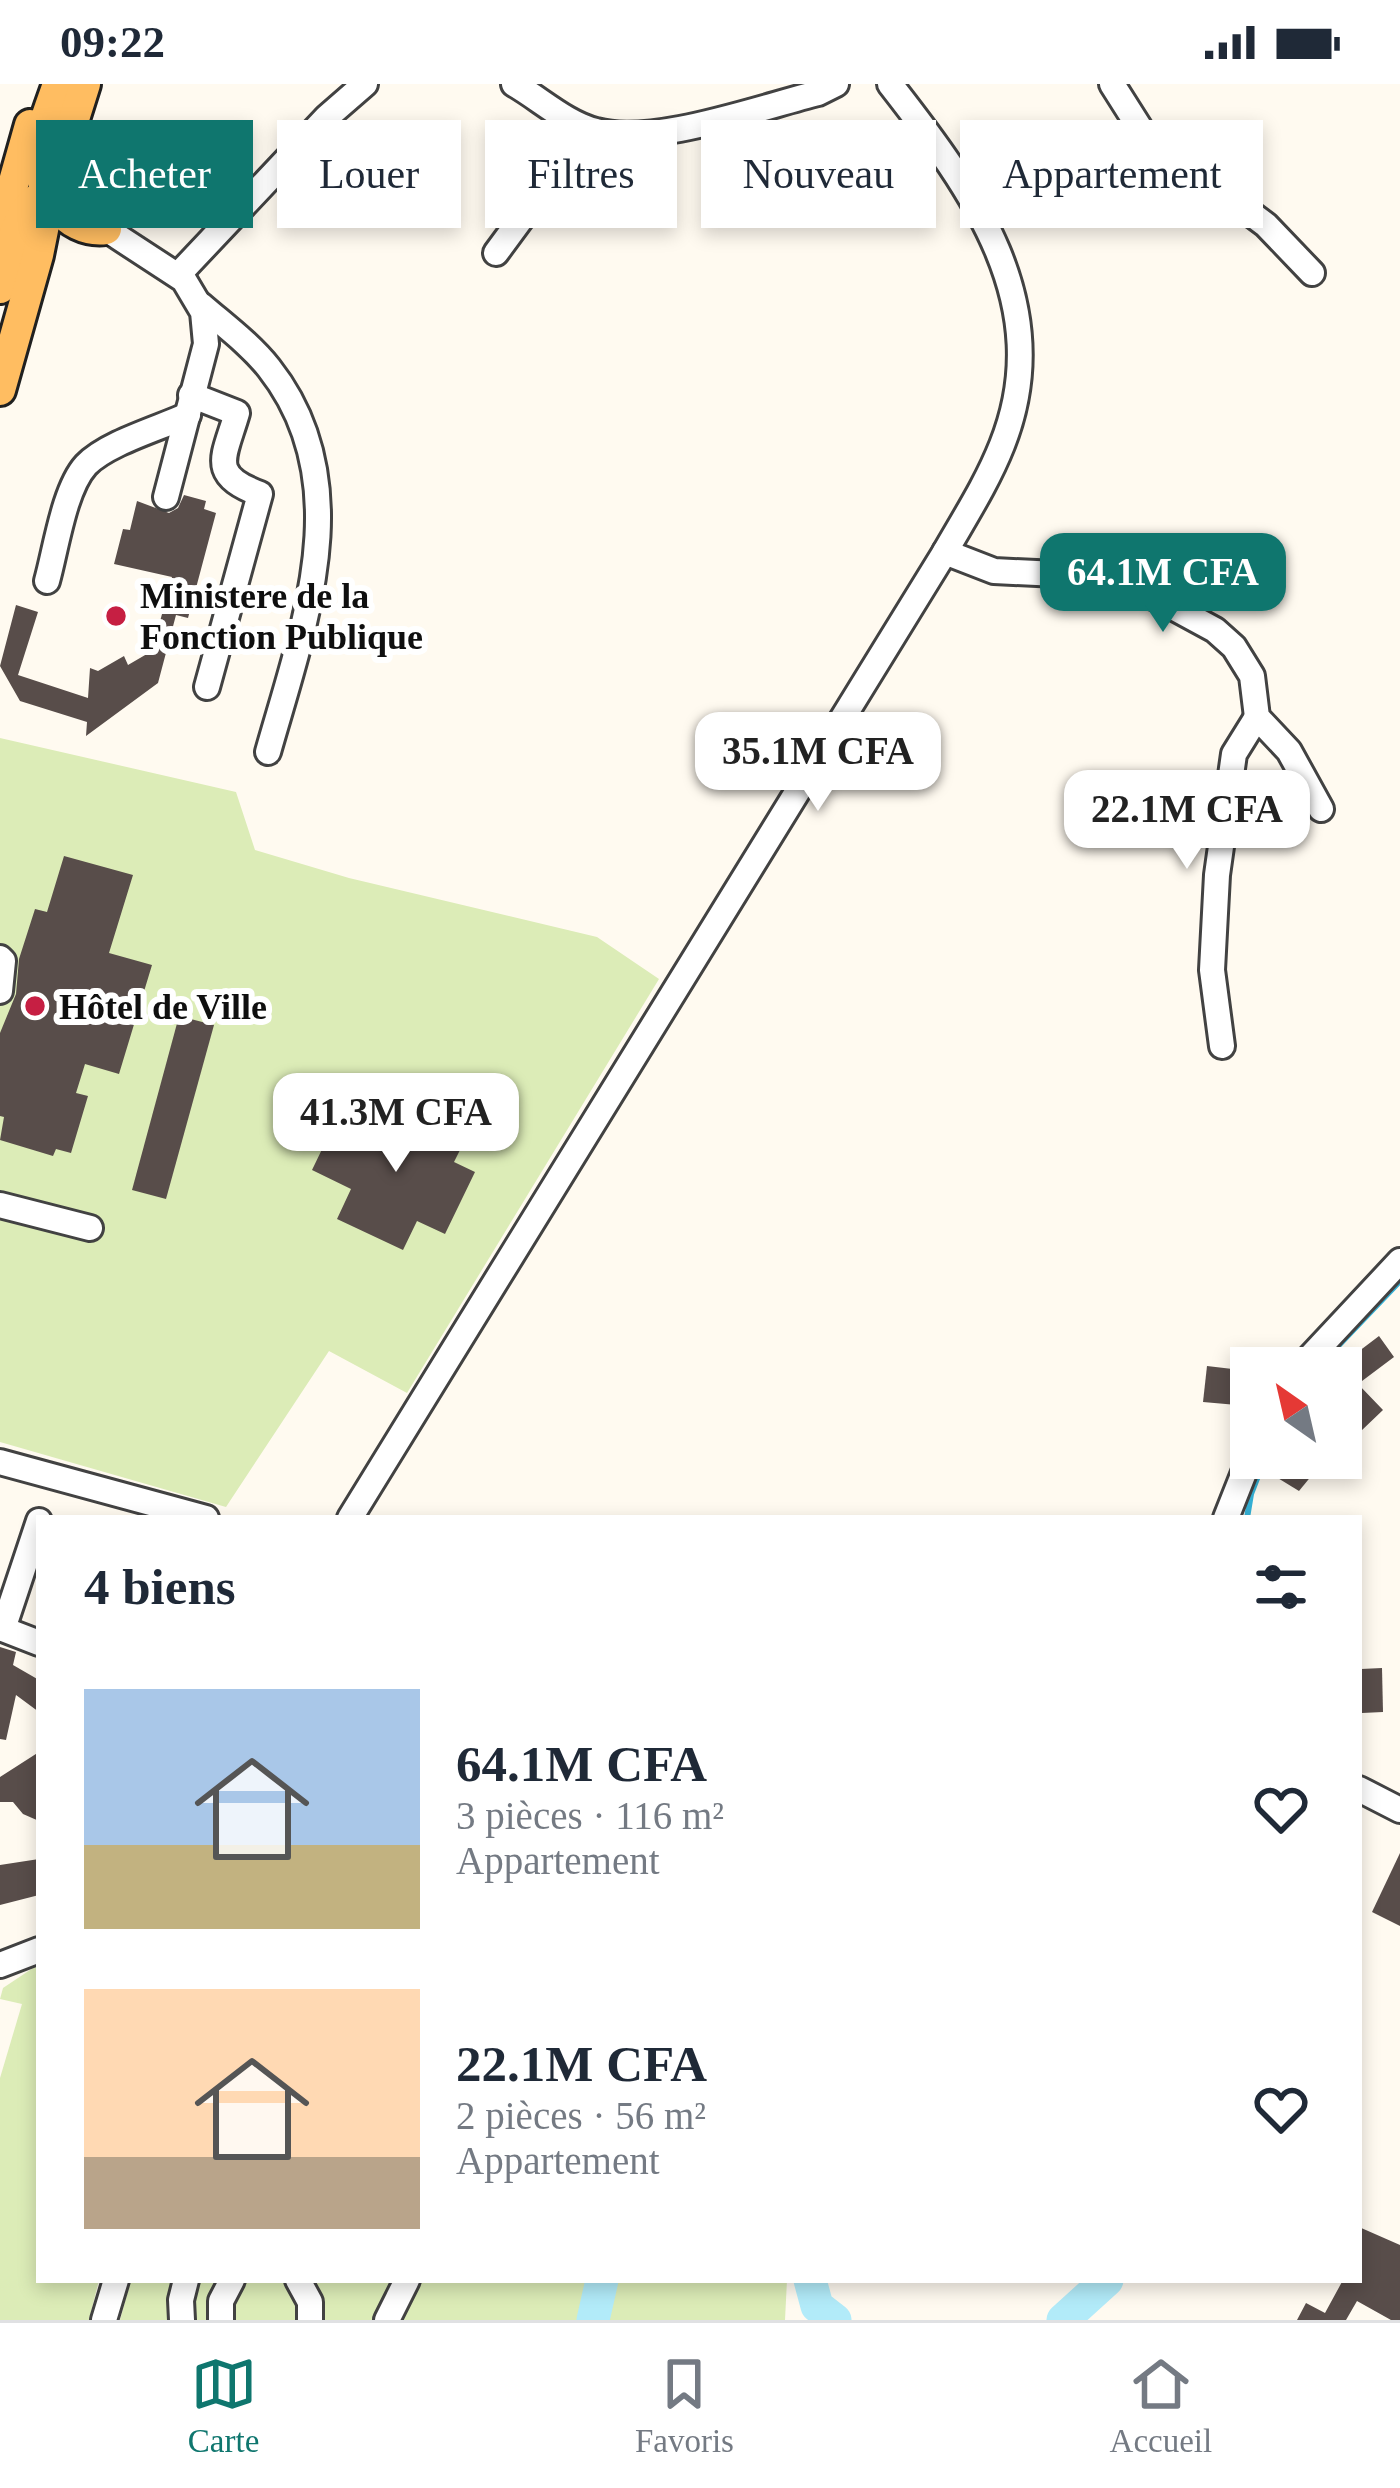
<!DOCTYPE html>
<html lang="fr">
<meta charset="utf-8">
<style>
:root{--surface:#fff;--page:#f2f2f3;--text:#1f2937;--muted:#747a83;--line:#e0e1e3;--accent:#0f766e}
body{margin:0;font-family:"Times New Roman",serif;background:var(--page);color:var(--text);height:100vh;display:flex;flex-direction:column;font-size:45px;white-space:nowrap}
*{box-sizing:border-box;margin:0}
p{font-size:39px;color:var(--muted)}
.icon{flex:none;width:66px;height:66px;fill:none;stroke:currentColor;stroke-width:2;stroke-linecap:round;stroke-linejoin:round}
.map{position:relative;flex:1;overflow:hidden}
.details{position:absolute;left:36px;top:1431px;width:1326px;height:768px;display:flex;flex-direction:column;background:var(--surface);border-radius:0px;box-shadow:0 6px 18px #0003}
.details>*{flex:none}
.hud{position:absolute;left:36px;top:36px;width:1329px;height:108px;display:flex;gap:24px}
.needle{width:78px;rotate:326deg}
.tools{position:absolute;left:1230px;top:1263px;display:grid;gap:24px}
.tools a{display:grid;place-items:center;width:132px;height:132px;border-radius:0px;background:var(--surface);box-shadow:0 6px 18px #0003;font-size:60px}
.price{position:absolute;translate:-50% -102px;padding:0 27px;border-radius:24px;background:#fff;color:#222;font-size:39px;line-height:78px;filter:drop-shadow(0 3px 6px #0008)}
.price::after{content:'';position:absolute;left:50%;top:72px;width:36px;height:27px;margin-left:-18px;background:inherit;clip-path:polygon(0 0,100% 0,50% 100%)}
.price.active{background:var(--accent);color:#fff}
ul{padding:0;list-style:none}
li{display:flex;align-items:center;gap:36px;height:300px;padding:0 48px}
li span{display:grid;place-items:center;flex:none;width:336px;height:240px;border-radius:0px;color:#555}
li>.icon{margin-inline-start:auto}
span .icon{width:144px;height:144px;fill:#fffc;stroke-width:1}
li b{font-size:51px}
h2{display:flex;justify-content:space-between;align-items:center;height:144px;padding:0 48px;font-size:51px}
.chip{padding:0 42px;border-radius:0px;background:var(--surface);box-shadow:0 6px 18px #0003;font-size:42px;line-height:108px}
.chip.active{background:var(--accent);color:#fff}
.status{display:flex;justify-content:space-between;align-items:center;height:84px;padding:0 60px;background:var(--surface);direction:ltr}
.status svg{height:33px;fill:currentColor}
.menu{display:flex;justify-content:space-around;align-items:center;height:168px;border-top:3px solid var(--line);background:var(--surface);font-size:33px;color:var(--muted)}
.menu a{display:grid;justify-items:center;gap:6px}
.menu .active{color:var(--accent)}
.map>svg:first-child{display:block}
</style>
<div class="status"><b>09:22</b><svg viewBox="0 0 49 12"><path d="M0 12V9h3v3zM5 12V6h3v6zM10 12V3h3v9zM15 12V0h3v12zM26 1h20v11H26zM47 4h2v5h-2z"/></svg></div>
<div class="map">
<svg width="1400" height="2236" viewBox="0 0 1400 2236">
<rect width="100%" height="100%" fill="#fffaf0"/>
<!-- green -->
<g fill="#dcecb7">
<polygon points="0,654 236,708 255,766 349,794 597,853 659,895 407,1309 329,1267 226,1423 0,1358"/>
<polygon points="39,1880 39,2196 99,2196 89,2236 0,2236 0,1994 22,1920 0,1915 3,1904"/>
<polygon points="131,2196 787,2196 785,2236 120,2236"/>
</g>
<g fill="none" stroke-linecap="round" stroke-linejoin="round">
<!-- stream -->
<g stroke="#35b0d4" stroke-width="6">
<polyline points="1317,1284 1400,1197"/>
<polyline points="1247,1434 1251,1410 1265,1374"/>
</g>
<!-- river -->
<g stroke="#b2ebf9" stroke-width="33">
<polyline points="810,2196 817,2222 835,2236"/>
<polyline points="593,2236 602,2196"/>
<polyline points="1063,2236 1107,2196"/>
</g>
</g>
<!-- building -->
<g fill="#584d4a">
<polygon points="184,411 206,417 204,425 216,429 188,534 176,531 158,599 86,652 87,638 20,617 0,582 16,521 38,528 18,591 88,614 90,584 98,587 124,572 128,581 152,567 172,493 114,480 123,445 130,446 137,417 169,429 178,424"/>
<polygon points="64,772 133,791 109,869 152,881 119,990 85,980 76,1009 88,1012 71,1069 56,1065 53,1072 0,1056 4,1033 0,1032 0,949 16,910 19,875 35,825 47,828"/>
<polygon points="179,932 214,941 166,1115 132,1106"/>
<polygon points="396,1022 466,1054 454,1078 475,1088 445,1150 417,1137 403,1166 337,1135 351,1105 312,1086 340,1028 384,1048"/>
<polygon points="1379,1252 1394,1273 1358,1300 1383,1326 1361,1347 1354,1340 1341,1356 1341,1297 1352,1286 1346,1277"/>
<polygon points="1207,1282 1241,1286 1237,1321 1203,1318"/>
<polygon points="1269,1374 1326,1374 1299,1407 1263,1385"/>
<polygon points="0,1563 16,1568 13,1581 39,1596 39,1628 16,1611 6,1656 0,1655"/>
<polygon points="1382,1584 1383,1628 1362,1629 1361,1585"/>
<polygon points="39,1668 39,1737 23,1730 13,1718 0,1718 0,1693"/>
<polygon points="1400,1769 1400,1842 1372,1828"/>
<polygon points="39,1775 39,1811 0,1821 0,1781"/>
<polygon points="1359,2143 1400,2161 1400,2236 1391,2236 1357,2217 1346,2236 1297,2236 1306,2219 1325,2229 1343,2196 1359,2196"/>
</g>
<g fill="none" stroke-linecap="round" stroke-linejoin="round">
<defs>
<g id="minor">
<path d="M514 0C540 15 567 40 596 47 652 63 761 23 818 9L836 0"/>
<polyline points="1112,0 1143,49 1266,141 1312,189"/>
<polyline points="106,145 184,196 203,228 206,260 166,413"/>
<polyline points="496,169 549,97 580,42"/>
<polyline points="178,191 327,33 365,0"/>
<path d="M201 221C224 241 250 260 269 284 360 399 303 544 268 668"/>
<path d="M191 311 237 329C224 374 208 390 260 410L207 603"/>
<polyline points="945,468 994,487 1078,491 1104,497 1156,514 1215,546 1234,563 1252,592 1257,633 1289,667 1321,725"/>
<path d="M47 497C56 465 64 405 86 381 107 359 160 344 188 331"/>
<polyline points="0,874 3,877 0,907"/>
<polyline points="1222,962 1212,886 1217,791 1234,670 1257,633"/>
<polyline points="0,1121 90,1144"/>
<polyline points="1300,1284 1400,1177"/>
<polyline points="0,1378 206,1434"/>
<path d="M350 1434 945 468C965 433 987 399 1002 361 1058 221 972 105 890 0"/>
<polyline points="1226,1434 1251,1371"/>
<polyline points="0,1544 39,1559"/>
<polyline points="3,1545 39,1437"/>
<polyline points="1359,1705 1400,1726"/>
<polyline points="0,1881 39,1866"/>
<polyline points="298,2196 310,2218 310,2236"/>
<polyline points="104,2236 116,2196"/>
<polyline points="182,2236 181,2216 186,2196"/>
<polyline points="221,2236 221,2217 232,2196"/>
<polyline points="387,2236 407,2196"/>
</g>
<g id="major">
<polyline points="0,147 30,41"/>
<path d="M0 204C7 180 11 151 24 130 46 92 93 111 106 145 65 150 36 105 39 66 41 44 51 21 58 0"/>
<polyline points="0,306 38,171 50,111 85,0"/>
</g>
</defs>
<!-- minor casing -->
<use href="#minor" stroke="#424242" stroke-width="30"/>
<!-- major casing -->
<use href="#major" stroke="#202020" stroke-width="36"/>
<!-- minor -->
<use href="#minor" stroke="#fff" stroke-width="24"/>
<!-- major -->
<use href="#major" stroke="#ffbd61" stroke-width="30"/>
</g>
<!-- markers -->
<g fill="#c61f43" stroke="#fff" stroke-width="4.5">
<circle cx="116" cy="532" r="12"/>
<circle cx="35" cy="922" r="12"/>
</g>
<g text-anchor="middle" stroke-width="12" stroke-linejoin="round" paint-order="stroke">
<!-- poi labels -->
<g font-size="36" font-weight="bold" fill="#0f0f0f" stroke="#fff" text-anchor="start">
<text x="140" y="524">Ministere de la<tspan x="140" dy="41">Fonction Publique</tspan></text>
<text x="59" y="935">Hôtel de Ville</text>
</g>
</g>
</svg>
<div class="tools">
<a><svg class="needle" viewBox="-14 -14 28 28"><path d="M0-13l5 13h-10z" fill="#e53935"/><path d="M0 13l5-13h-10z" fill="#747a83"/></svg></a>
</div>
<b class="price active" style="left:1163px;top:551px">64.1M CFA</b>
<b class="price" style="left:818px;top:730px">35.1M CFA</b>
<b class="price" style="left:1187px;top:788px">22.1M CFA</b>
<b class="price" style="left:396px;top:1091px">41.3M CFA</b>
<div class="hud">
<a class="chip active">Acheter</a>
<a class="chip">Louer</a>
<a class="chip">Filtres</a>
<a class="chip">Nouveau</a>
<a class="chip">Appartement</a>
</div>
<section class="details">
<h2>4 biens<svg class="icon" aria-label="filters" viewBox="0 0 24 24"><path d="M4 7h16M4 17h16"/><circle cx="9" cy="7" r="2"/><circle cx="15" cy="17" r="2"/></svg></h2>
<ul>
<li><span style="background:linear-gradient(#a9c7e8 65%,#c2b280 0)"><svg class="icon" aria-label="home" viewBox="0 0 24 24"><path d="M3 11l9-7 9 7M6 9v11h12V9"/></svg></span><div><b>64.1M CFA</b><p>3 pièces · 116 m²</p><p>Appartement</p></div><svg class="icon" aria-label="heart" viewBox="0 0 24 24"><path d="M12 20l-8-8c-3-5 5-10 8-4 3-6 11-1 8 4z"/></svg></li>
<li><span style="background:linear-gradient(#ffd9b3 70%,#b9a48a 0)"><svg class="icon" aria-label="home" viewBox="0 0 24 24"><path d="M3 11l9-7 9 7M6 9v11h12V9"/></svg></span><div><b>22.1M CFA</b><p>2 pièces · 56 m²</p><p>Appartement</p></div><svg class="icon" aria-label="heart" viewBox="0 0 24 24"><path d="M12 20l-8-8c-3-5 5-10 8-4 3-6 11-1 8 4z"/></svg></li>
</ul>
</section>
</div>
<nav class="menu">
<a class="active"><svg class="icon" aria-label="map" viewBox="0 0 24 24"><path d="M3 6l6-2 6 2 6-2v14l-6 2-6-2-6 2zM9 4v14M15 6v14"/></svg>Carte</a>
<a><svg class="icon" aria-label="saved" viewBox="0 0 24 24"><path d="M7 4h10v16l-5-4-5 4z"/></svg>Favoris</a>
<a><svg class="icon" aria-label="home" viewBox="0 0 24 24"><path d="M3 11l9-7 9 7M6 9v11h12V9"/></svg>Accueil</a>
</nav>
